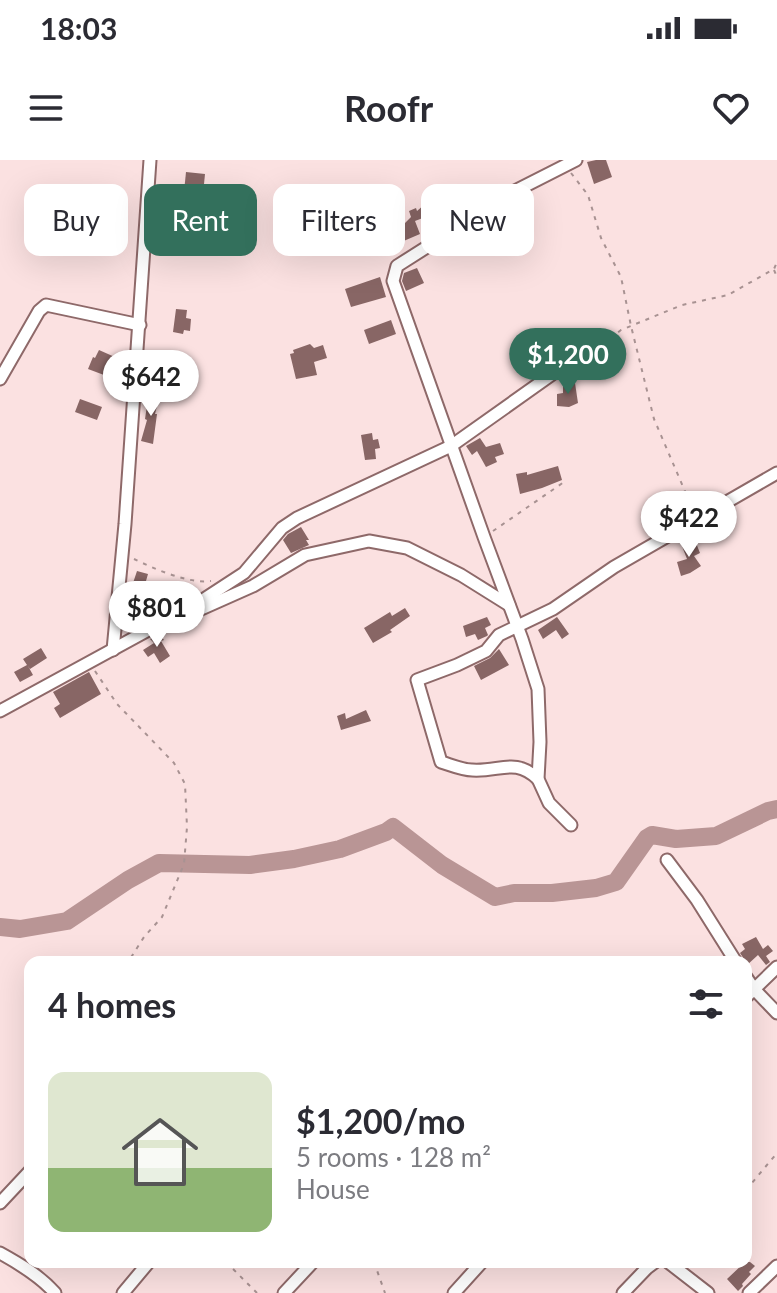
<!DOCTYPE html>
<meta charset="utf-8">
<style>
:root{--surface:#fff;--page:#f7f7f7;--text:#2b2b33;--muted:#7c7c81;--line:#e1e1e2;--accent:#33705c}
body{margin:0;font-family:Lato,sans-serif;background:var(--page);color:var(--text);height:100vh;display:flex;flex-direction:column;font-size:30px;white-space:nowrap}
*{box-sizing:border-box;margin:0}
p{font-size:26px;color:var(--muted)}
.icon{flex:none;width:44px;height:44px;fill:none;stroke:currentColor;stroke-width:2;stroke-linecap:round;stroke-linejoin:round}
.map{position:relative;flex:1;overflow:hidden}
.details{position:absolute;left:24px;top:796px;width:728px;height:312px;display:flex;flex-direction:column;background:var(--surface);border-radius:16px;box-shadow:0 8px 32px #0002}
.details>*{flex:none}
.banner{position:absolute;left:24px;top:24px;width:730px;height:72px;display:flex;gap:16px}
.price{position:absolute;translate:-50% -68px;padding:0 18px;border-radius:28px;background:#fff;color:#222;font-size:26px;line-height:52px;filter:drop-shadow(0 2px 4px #0008)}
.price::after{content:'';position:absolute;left:50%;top:48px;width:24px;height:18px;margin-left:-12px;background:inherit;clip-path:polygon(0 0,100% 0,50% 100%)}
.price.current{background:var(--accent);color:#fff}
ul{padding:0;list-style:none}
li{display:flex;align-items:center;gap:24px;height:200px;padding:0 24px}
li+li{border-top:2px solid var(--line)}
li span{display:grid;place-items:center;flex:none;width:224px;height:160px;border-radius:16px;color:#555}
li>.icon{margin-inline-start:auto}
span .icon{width:96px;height:96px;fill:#fffc;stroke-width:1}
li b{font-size:34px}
h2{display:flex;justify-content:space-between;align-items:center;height:96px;padding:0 24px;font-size:34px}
.chip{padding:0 28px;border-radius:16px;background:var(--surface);box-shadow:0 8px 32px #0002;font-size:28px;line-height:72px}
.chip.current{background:var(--accent);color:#fff}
.status{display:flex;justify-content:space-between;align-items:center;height:56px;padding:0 40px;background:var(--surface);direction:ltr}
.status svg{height:22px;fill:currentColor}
header{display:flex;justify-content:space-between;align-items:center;height:104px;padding:0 24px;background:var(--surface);font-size:36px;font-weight:700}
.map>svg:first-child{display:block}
</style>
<div class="status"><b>18:03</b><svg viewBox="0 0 49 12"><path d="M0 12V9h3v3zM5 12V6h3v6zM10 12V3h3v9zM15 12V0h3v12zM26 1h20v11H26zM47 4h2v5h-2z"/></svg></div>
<header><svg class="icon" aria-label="menu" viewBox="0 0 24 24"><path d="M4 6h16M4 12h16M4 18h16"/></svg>Roofr<svg class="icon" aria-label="heart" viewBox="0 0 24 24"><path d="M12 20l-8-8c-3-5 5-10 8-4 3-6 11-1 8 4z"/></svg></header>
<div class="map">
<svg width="777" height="1133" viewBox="0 0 777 1133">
<rect width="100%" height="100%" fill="#fbe1e1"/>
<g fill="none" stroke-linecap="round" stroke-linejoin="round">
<!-- river -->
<polyline stroke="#b99595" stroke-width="18" points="0,767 20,769 67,761 128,720 159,703 250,705 294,699 340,689 386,672 393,667 442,705 495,737 514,733 552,733 596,728 616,722 647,678 652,675 676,679 716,676 768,651 777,649"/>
</g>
<!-- building -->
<g fill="#886665">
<polygon points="596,0 606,0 612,17 594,24 587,2"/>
<polygon points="186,12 205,14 203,34 184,32"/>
<polygon points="433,37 442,46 430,58 428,56 415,61 420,74 378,92 372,84 380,81 377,75 404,64 411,57 409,51 416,48 417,51"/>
<polygon points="417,108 424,123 406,131 402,121 404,113"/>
<polygon points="380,117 386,137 351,147 345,129"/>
<polygon points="176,149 187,150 186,158 191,159 190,171 184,170 183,174 173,172"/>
<polygon points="391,160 396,174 369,184 364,170"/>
<polygon points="310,184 314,188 323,185 327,198 314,202 317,215 296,219 290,194 294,193 293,190"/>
<polygon points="99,190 117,198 114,204 117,205 112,216 105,213 104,215 88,209 93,197 95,198"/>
<polygon points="575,223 578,243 569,247 557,246 557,234 563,233 563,224"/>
<polygon points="149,232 160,234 155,254 157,254 153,284 141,281 147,260 145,259"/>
<polygon points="80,239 102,247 97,260 75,252"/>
<polygon points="372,273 373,280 378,279 380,288 375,289 376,299 365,300 361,275"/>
<polygon points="480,278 486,287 500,283 504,294 495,297 497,302 486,307 477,291 472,295 466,286"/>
<polygon points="558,306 562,320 542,328 520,334 516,314 527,312 527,315"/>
<polygon points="301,367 309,380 306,380 309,385 291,393 283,380 288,374"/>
<polygon points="683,380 688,387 696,383 700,393 694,396 701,406 690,413 681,416 677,402 687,399 680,381"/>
<polygon points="137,411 148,414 142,435 140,435 139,446 131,445 133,423"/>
<polygon points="405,448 410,456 390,470 392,472 373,483 364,468 390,452 392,456"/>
<polygon points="487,457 491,465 485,468 488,475 487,476 478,480 475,474 466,477 463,466"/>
<polygon points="557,457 569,474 562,479 556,470 543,479 538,470"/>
<polygon points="159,474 164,480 161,481 170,496 160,503 154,493 148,497 143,490 154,483 150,479"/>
<polygon points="41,488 47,498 30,509 28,506 33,515 20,522 14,512 27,505 23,499"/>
<polygon points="499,489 509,505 481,520 474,506 490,498"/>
<polygon points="89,512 101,534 60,558 54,548 60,544 53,532"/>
<polygon points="366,550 371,561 341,570 337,556 345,553 346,559"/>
<polygon points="756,777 763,789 768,785 773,791 766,796 770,802 766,805 758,795 746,806 746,802 740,793 745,789 742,784"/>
<polygon points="745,1102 750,1102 755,1106 749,1112 751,1114 742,1124 743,1126 738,1131 727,1119"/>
</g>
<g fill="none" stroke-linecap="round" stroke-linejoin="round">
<defs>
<g id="minor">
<polyline points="0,219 39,151 46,145 140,165"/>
<polyline points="190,454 253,426 305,395 369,381 407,388 461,415 509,445"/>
<polyline points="113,490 125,364 150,0"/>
<polyline points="0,551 198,443 244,413 282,368 297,358 451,286 568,203"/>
<path d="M538 619C515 597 500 612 472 610 462 610 451 605 441 602L417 520 457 505 486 491 499 475 553 449 614 407 777 313"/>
<polyline points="571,665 549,643 538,619 540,582 538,529 522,479 484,377 393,121 397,106 515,31 576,0"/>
<polyline points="667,700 697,740 736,802"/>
<polyline points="746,817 754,829 777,853"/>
<polyline points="746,837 777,807"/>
<polyline points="0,1043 30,1011"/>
<path d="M0 1093C20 1104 40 1116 55 1133"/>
<polyline points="668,1102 708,1133"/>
<polyline points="123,1133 149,1102"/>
<polyline points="284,1133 313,1102"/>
<polyline points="454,1133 482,1102"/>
<polyline points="623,1133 647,1108 655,1102"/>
<polyline points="749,1133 777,1106"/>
</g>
</defs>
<!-- minor casing -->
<use href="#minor" stroke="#8e6969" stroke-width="15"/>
<!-- path -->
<g stroke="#a89292" stroke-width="2" stroke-dasharray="4 6" stroke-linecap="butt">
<polyline points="571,13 588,35 601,78 621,117 631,166 654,259 693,350"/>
<polyline points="774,110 777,117"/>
<polyline points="577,200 589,195 621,170 682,145 728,135 774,109 777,102"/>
<polyline points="493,371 564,322"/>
<path d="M134 399C155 409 188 424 211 421"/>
<polyline points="95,511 117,544 174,603 185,624 187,667 184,704 162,757 144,777 130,799 130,802"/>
<polyline points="746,1030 777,993"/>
<polyline points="226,1102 257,1133"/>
<polyline points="374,1102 385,1133"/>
</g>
<!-- minor -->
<use href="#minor" stroke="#fff" stroke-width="11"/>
</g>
</svg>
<b class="price current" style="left:568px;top:236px">$1,200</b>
<b class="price" style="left:151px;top:258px">$642</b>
<b class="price" style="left:689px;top:399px">$422</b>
<b class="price" style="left:157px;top:489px">$801</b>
<div class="banner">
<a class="chip">Buy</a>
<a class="chip current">Rent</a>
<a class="chip">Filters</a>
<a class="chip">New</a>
</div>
<section class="details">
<h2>4 homes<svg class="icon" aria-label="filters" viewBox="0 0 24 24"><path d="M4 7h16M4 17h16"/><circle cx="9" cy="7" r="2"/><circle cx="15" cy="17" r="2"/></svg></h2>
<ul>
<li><span style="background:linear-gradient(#dfe7d0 60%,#8fb573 0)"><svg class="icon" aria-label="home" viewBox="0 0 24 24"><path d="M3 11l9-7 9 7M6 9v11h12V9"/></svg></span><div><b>$1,200/mo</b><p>5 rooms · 128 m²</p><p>House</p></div></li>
</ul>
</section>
</div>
